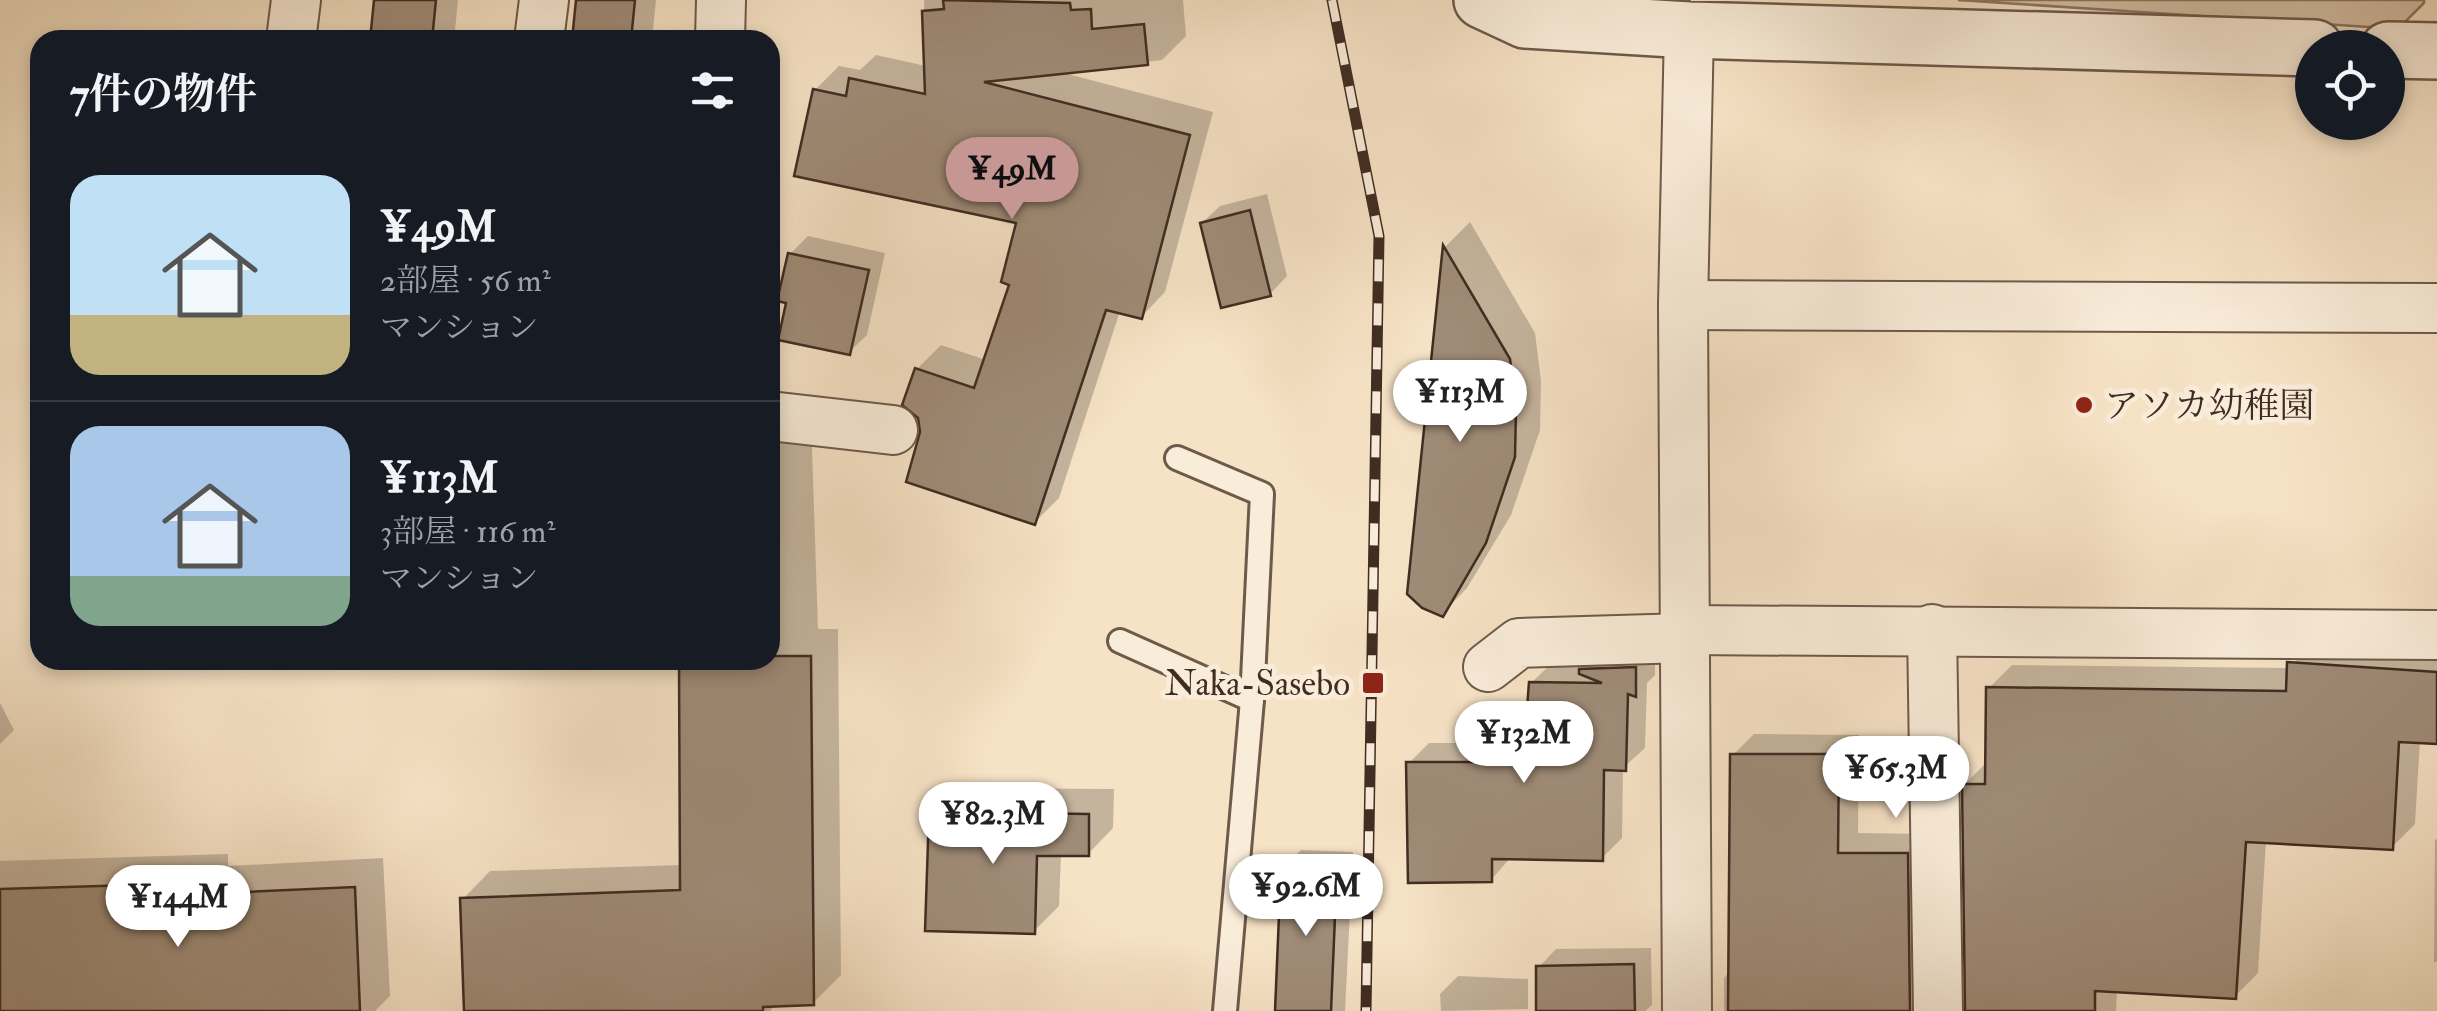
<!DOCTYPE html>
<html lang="ja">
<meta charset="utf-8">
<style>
:root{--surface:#171b24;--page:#242831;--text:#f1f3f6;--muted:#9ea1a6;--line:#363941;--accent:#c59692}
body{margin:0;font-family:"IM FELL Double Pica","Noto Serif JP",serif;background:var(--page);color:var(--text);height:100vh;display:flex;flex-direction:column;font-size:38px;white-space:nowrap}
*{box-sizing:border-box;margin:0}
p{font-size:32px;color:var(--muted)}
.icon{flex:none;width:55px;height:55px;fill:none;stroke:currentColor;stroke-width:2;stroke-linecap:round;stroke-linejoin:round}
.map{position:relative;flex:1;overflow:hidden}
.panel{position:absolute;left:30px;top:30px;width:750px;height:640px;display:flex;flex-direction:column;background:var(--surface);border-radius:30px;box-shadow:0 5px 15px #0003}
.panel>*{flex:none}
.fabs{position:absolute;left:2295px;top:30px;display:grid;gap:20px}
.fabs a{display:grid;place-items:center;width:110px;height:110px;border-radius:50%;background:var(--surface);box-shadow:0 5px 15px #0003;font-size:50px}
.price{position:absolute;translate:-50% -85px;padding:0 22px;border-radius:35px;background:#fff;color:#222;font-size:32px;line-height:65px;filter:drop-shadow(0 2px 5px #0008)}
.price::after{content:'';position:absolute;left:50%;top:60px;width:30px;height:22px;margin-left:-15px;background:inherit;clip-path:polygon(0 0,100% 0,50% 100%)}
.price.current{background:var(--accent);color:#111}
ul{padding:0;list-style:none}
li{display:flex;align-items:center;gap:30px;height:250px;padding:0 40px}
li+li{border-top:2px solid var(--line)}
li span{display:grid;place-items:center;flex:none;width:280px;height:200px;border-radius:30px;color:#555}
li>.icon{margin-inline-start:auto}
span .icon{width:120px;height:120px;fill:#fffc;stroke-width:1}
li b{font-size:42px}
h2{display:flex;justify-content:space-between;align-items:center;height:120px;padding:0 40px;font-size:42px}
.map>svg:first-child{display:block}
</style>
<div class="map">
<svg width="2437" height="1011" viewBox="0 0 2437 1011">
<rect width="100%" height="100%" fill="#f6e2c5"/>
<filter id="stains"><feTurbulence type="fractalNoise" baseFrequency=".002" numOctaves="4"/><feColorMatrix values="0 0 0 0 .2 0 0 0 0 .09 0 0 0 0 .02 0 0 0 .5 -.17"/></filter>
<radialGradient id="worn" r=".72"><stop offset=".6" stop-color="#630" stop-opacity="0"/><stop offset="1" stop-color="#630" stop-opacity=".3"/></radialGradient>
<!-- green -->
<polygon fill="#d7c3a9" stroke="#8c7866" stroke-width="2.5" points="1958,0 2424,0 2424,3 2398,29"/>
<!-- shadow -->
<g fill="#0003">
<polygon points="376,0 458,0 454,40 372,40"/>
<polygon points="579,0 656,0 652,40 575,40"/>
<polygon points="924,0 1183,0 1186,36 1162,60 1060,72 1213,112 1165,292 1141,317 1120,311 1059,498 1035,522 923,432 917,369 941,345 986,360 1012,283 1019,221 815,90 839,66 860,70 876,55 926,66"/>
<polygon points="1267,194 1287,276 1270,294 1202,223 1220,206"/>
<polygon points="1470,222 1535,333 1541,381 1540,430 1511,515 1467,588 1442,614 1410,593 1446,246"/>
<polygon points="808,236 885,253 867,335 849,352 789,301 790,254"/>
<polygon points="770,404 811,418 818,629 838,629 841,975 813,1003 777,1004 770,1011 466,1011 463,899 490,871 682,865 682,660 770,660"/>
<polygon points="2313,640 2437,645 2437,741 2420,740 2415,824 2392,847 2266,840 2258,973 2235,996 2117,989 2116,1011 1968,1011 1964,785 1988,761 1989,688 2012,665 2290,668"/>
<polygon points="1655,648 1655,675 1647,683 1645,748 1623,768 1622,838 1602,858 1511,857 1491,880 1409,763 1429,743 1513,743 1514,722 1530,706 1531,683 1552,663"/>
<polygon points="0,703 14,730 0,744"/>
<polygon points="1754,734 1859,735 1858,833 1928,834 1939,1011 1724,1011 1724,978 1731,970 1733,755"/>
<polygon points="957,788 1114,789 1113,828 1088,854 1061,854 1059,906 1034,931 931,814"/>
<polygon points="2437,839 2437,961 2434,963 2435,840"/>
<polygon points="1301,850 1353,852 1345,1011 1277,1011 1283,868"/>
<polygon points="228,854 228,866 383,858 390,996 375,1011 0,1011 0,861"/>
<polygon points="1651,948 1652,1005 1645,1011 1539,1011 1539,967 1556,949"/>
<polygon points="1458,976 1528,979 1528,1009 1441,1011 1440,994"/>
</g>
<!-- building -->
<g fill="#9f8b77" stroke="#402c22" stroke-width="2.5">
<polygon points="374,0 436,0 432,40 370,40"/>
<polygon points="576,0 635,0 631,40 572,40"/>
<polygon points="943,0 1070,3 1071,10 1091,9 1092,29 1144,24 1148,65 984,82 1190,135 1142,319 1106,310 1035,525 906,482 920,432 918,418 902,405 915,368 974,388 1009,285 1001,282 1016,223 794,176 813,89 846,96 849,78 925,94 922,11 944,9"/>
<polygon points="1250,210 1271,296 1221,308 1200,223"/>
<polygon points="1443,245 1510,359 1516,408 1515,457 1486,543 1443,617 1422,608 1407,594"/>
<polygon points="788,253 869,270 850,355 778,340 786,303 777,301"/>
<polygon points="770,656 811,656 814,1005 763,1007 763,1011 464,1011 460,898 680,890 679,660 770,660"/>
<polygon points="2287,662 2437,672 2437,744 2399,742 2393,850 2246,842 2236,999 2095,991 2095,1011 1965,1011 1962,784 1985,784 1986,687 2286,691"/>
<polygon points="1636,667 1636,697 1628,694 1626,771 1604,770 1603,861 1492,859 1492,882 1408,883 1406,762 1510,762 1511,721 1526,722 1529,682 1602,683 1579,674 1579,669"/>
<polygon points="1730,754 1839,754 1838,853 1908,853 1910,1011 1728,1011"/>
<polygon points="929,812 1089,814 1089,856 1037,856 1035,934 925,931"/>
<polygon points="1281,867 1337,869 1331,1011 1275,1011"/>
<polygon points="200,883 200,894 355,887 360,1011 0,1011 0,889"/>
<polygon points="1634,964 1635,1011 1536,1011 1536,966"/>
</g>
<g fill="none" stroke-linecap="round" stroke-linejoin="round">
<defs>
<g id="service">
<polyline points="1177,458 1262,494 1252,700 1225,1011"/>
<polyline points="1120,641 1252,700"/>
</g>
<g id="minor">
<polyline points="291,40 296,0"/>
<polyline points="539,40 544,0"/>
<polyline points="720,40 721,0"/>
<polyline points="1683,305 2437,308"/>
<polyline points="770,416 893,430"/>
<polyline points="1932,629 1938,1011"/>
<polyline points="1686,630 2437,635"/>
<polyline points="1488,667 1519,643 1686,638"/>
<polyline points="1687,1011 1683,305 1689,30"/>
</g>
<g id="tertiary">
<polyline points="1482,0 1525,20 1689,30 2315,48"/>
<polyline points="2388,50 2437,51"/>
</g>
</defs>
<!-- service casing -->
<use href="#service" stroke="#6e5a4b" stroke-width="28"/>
<!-- minor casing -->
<use href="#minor" stroke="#6e5a4b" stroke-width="52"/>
<!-- tertiary casing -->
<use href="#tertiary" stroke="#6e5a4b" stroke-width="60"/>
<!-- service -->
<use href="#service" stroke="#f9ecd9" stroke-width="22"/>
<!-- minor -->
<use href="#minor" stroke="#f9ecd9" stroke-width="48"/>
<!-- tertiary -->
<use href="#tertiary" stroke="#f9ecd9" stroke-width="55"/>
<defs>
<polyline id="rail" points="1332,0 1379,236 1366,1011"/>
</defs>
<!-- rail casing -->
<use href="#rail" stroke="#402c22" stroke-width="11"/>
<!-- rail -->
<use href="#rail" stroke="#f9ecd9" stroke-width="8" stroke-dasharray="22" stroke-linecap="butt"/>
</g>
<!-- markers -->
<g fill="#8f2418" stroke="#f9ecd9" stroke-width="4">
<circle cx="2084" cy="405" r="10"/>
<rect x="1361" y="671" width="24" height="24" rx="5"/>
</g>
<g text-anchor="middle" stroke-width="10" stroke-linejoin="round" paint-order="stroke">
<!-- poi labels -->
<g font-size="35" fill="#402c22" stroke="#f9ecd9" text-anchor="start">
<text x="2104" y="417">アソカ幼稚園</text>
<text x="1350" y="695" text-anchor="end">Naka-Sasebo</text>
</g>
</g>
<rect width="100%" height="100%" filter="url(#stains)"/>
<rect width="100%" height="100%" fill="url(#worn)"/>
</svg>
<div class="fabs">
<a><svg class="icon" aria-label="locate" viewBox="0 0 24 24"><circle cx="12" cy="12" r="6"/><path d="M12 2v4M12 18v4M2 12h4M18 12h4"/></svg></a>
</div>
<b class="price current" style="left:1012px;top:222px">¥49M</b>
<b class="price" style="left:1460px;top:445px">¥113M</b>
<b class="price" style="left:1524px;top:786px">¥132M</b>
<b class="price" style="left:1896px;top:821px">¥65.3M</b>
<b class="price" style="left:993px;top:867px">¥82.3M</b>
<b class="price" style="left:1306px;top:939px">¥92.6M</b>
<b class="price" style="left:178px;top:950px">¥144M</b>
<section class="panel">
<h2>7件の物件<svg class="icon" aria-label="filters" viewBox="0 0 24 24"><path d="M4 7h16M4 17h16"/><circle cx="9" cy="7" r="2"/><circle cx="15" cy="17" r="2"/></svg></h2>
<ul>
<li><span style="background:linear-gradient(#bfe0f5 70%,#c2b280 0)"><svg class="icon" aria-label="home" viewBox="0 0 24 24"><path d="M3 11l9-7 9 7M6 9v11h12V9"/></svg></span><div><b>¥49M</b><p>2部屋 · 56 m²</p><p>マンション</p></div></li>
<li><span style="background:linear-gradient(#a9c7e8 75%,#7fa58c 0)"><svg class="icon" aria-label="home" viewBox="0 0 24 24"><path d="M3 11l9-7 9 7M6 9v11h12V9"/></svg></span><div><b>¥113M</b><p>3部屋 · 116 m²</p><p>マンション</p></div></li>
</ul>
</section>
</div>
